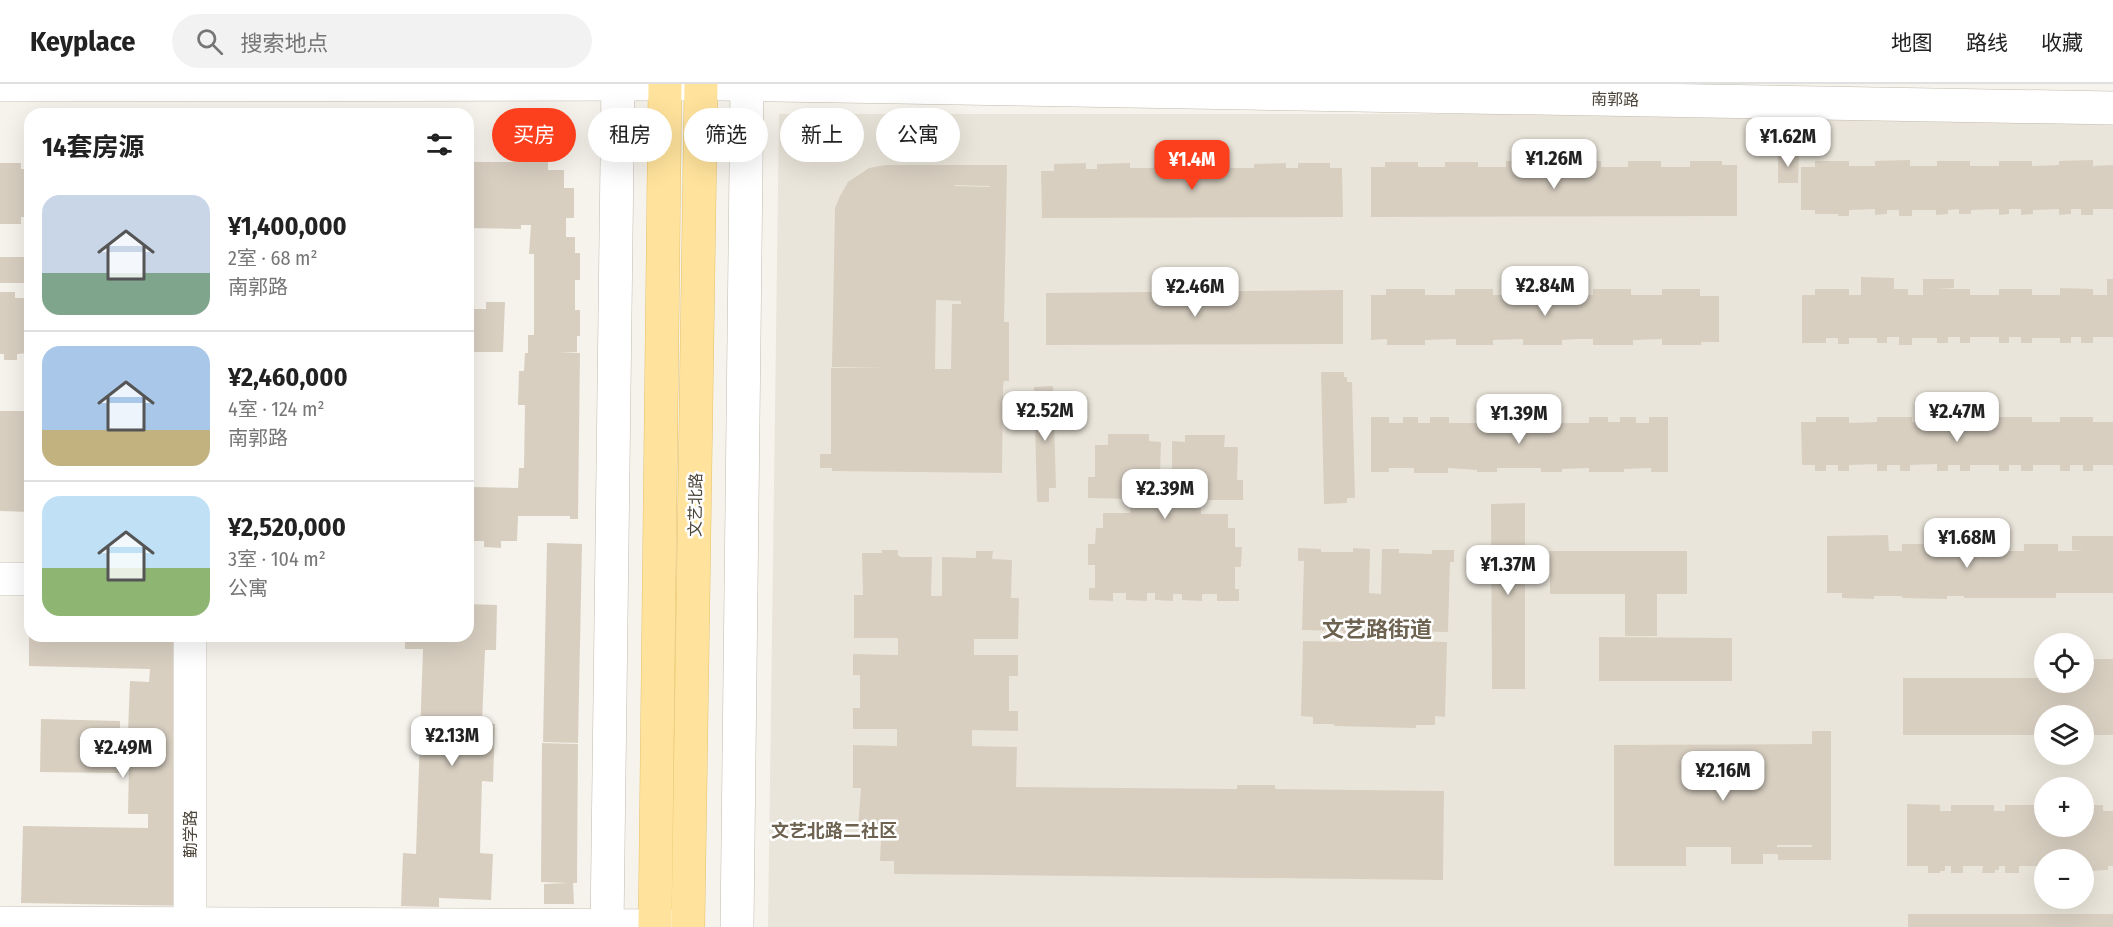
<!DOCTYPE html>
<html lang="zh">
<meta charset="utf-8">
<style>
:root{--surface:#fff;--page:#f2f2f2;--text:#222;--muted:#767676;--line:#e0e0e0;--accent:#fc3f1d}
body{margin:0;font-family:"Fira Sans Condensed","Noto Sans SC",sans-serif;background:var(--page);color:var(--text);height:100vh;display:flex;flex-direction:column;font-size:22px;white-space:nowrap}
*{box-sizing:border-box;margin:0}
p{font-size:20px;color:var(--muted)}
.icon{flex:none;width:33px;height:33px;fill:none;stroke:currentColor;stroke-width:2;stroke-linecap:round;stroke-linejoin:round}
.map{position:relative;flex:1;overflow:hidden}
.details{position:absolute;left:24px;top:24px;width:450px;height:534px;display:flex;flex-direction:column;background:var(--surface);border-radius:18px;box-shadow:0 6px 24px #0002}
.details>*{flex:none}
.top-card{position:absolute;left:492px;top:24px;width:570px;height:54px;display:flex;gap:12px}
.fabs{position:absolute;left:2034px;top:549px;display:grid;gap:12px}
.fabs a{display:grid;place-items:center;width:60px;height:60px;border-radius:50%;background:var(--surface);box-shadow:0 6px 24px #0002;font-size:30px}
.price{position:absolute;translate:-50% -51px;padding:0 14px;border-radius:12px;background:#fff;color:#222;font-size:20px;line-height:39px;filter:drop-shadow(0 2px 3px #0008)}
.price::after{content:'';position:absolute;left:50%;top:36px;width:18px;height:14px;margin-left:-9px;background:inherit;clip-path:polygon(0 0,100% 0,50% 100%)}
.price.current{background:var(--accent);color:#fff}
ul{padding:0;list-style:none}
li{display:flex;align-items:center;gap:18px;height:150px;padding:0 18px}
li+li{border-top:2px solid var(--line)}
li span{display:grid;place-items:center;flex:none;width:168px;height:120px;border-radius:18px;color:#555}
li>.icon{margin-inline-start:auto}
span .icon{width:72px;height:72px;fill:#fffc;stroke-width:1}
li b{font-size:26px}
h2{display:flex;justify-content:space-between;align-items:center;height:72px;padding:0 18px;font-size:26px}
.chip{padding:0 21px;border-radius:27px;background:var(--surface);box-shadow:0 6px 24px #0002;font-size:21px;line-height:54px}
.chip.current{background:var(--accent);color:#fff}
header{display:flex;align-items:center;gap:36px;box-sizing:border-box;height:84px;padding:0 30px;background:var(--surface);border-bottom:2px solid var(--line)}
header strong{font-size:28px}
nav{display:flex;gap:33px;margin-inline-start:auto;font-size:21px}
.search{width:420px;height:54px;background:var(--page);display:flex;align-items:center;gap:15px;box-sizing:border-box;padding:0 21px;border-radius:33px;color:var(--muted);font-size:22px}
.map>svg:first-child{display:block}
</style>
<header>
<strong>Keyplace</strong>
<div class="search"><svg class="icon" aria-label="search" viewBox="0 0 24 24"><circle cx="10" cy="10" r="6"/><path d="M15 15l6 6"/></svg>搜索地点</div>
<nav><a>地图</a><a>路线</a><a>收藏</a></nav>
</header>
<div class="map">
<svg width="2113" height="843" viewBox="0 0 2113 843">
<rect width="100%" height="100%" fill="#f6f3ec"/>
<!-- residential -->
<path fill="#eae5da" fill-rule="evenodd" d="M779 30H2113V843H768ZM2044 560H2084V598H2044ZM2044 632H2084V670H2044ZM2044 704H2084V742H2044ZM2044 776H2084V814H2044Z"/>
<!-- building -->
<g fill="#d8cfc1" fill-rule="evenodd">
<polygon points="1778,70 1799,70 1798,99 1778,99"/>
<polygon points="1910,76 1910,82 1937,82 1937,77 1970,77 1970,82 1999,82 1999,77 2032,77 2032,82 2059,81 2059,77 2093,76 2093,82 2113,81 2113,125 2093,125 2093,131 2081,131 2081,125 2071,125 2071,130 2059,131 2059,125 2033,126 2033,130 2021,131 2021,125 2009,125 2009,130 1999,131 1999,125 1971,126 1971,130 1959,130 1959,125 1948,126 1948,130 1936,131 1936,126 1912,126 1912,132 1899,132 1899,126 1887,126 1887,130 1875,131 1875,125 1849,126 1849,132 1838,132 1838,130 1815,130 1815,126 1801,126 1801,83 1815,83 1815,77 1849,77 1849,82 1875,82 1875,77"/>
<polygon points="1506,77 1539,77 1539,83 1568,83 1568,77 1601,77 1601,83 1628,83 1628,77 1661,77 1661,83 1690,83 1690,77 1722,77 1722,81 1737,81 1737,132 1371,133 1371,83 1385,83 1385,78 1418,78 1418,83 1445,83 1445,78 1478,78 1478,83 1506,83"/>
<polygon points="468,78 548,78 548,86 564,86 564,104 574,104 574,134 566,134 566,153 575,153 575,169 580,169 580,196 575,196 575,226 580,226 580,252 577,252 577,268 559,268 580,269 578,435 570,435 570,432 518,432 517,457 501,457 501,464 484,463 484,457 472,457 472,462 468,462 468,410 471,410 471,403 518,404 519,384 524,384 525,321 518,321 519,287 524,287 525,269 528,269 528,251 534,251 534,170 529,170 531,141 521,141 521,145 468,144"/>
<polygon points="0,79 21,79 21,85 30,85 30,133 21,133 21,140 0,140"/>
<polygon points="1086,79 1086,85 1097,85 1097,80 1130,79 1130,84 1154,84 1154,80 1184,79 1184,84 1197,84 1197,80 1230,79 1230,84 1254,84 1254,80 1286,79 1286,84 1298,84 1298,79 1330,79 1330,84 1342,84 1343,133 1042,134 1041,87 1054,87 1054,80"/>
<path d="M885 81H1007L1004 238H1009V297H1004L1003 302 1002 389 832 387V384H820V370H831V284H886L832 283 835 124 840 112 848 98 869 84ZM955 101 990 102V103L955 102ZM936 216 961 217V220H952L951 285H935Z"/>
<rect x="0" y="173" width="30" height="26"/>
<polygon points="1861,193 1894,194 1894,205 1908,205 1908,211 1923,211 1923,195 1954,195 1954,204 1936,205 1970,205 1970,211 1999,211 1999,205 2032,205 2032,211 2060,211 2060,204 2093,205 2093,211 2107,211 2107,195 2113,195 2113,253 2093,253 2093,259 2081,259 2081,253 2071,253 2071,259 2060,259 2060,254 2032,254 2032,259 2021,259 2021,253 2009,253 2009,259 1999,259 1999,253 1970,253 1970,259 1960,259 1960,253 1948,253 1948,259 1937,259 1937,254 1912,254 1912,261 1899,261 1899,253 1887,253 1887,259 1877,259 1877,254 1849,254 1849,260 1838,260 1838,254 1826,254 1826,259 1802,259 1802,211 1815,211 1815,205 1849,205 1849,211 1861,211"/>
<polygon points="1386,205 1425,205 1425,211 1455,211 1455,205 1493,205 1493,211 1523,211 1523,205 1562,205 1562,211 1593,211 1593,205 1631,205 1631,211 1662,211 1662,205 1700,205 1700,212 1719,212 1719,258 1701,258 1701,261 1662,261 1662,255 1633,256 1633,261 1593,261 1593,255 1578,255 1562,256 1562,261 1523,261 1523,255 1493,256 1493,261 1456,261 1456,255 1425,256 1425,261 1387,261 1387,255 1371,256 1371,211 1386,211"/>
<polygon points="1343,206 1343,260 1046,261 1046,209"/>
<polygon points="0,208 15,208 15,214 30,214 30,269 17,270 17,276 4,276 4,270 0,270"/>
<polygon points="486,218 505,218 503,268 468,268 468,225 486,225"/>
<polygon points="1321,288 1344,288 1344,293 1347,293 1347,298 1352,298 1355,414 1347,414 1347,419 1324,420"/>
<polygon points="1053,302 1056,404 1049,404 1049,418 1037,418 1034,303"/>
<polygon points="0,327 30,327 30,428 0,427"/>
<polygon points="1371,333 1389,333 1389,339 1403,339 1403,333 1418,333 1418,339 1430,339 1430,333 1449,333 1449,339 1479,339 1479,333 1496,333 1496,339 1543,339 1543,333 1560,333 1560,339 1589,339 1589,333 1608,333 1608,338 1620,338 1620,333 1636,333 1636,339 1649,339 1649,333 1668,333 1668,388 1651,388 1651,384 1624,385 1624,388 1589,388 1589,384 1562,385 1562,388 1541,388 1541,384 1497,384 1497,388 1477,388 1477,386 1448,384 1448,389 1414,389 1414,384 1389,384 1389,388 1371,388"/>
<polygon points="1816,333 1849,333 1849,339 1877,338 1877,333 1912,333 1912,338 1937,338 1937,333 1970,333 1970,338 1999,338 1999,333 2032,333 2032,338 2060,338 2060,333 2093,333 2093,338 2113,338 2113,381 2093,381 2093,387 2083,387 2083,381 2070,381 2070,387 2060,387 2060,381 2033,381 2033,387 2021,387 2021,381 2009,381 2009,387 1999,387 1999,381 1970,381 1970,387 1960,387 1960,381 1948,381 1948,387 1937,387 1937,380 1910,381 1910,387 1900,387 1900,381 1887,381 1887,387 1877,387 1877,380 1849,381 1849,387 1838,387 1838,381 1826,381 1826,387 1815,387 1815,381 1802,381 1801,338 1816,338"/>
<polygon points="1108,350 1149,350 1149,357 1161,358 1160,393 1172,393 1172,357 1185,358 1185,351 1225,351 1224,363 1238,363 1237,396 1243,396 1243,416 1201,416 1201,430 1228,430 1228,444 1235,444 1235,463 1242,463 1241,483 1235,483 1235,505 1239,505 1239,517 1217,517 1217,510 1202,510 1202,517 1182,516 1182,510 1173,510 1173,517 1155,516 1155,509 1147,509 1147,517 1126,516 1126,509 1113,509 1113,517 1089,516 1089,504 1095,504 1095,481 1088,481 1088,460 1095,460 1096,444 1103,444 1103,429 1130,429 1131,415 1088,414 1088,393 1095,393 1095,361 1108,361"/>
<polygon points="1525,419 1525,605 1492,605 1491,420"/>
<polygon points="1888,451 1889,467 1902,467 1902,460 1935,460 1935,467 1962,467 1962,465 1949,465 1949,453 1999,453 1999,460 1995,460 1995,467 2024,467 2024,460 2058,460 2058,467 2084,467 2072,466 2072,452 2113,452 2113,509 2056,509 2056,514 1964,514 1964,512 1947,512 1947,515 1902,514 1902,512 1874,512 1874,515 1842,514 1842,509 1827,509 1827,452"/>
<polygon points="547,459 582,460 578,659 543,658"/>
<polygon points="1298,464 1321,465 1321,468 1353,468 1353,464 1370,465 1369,509 1381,510 1382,465 1399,465 1399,469 1432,470 1432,466 1454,466 1454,478 1450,478 1448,548 1407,547 1407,557 1447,558 1445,633 1435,632 1435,641 1416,641 1416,644 1334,642 1334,640 1313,640 1313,633 1301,632 1303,557 1342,558 1343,547 1302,546 1304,477 1298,477"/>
<polygon points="882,466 898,466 898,471 901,473 932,473 931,512 942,512 942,473 976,474 976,467 993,467 992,475 1012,476 1011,514 1019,514 1018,555 974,555 974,571 1018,571 1018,592 1009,592 1009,627 1018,627 1018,647 972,646 972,662 1017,663 1016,703 1237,705 1237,701 1275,701 1275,705 1444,707 1443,796 894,790 894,777 880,777 881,756 882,756 882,751 897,751 897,750 879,750 879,743 858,743 861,704 853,704 853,661 897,662 897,645 853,645 853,624 860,624 860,591 853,591 853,570 898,571 898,554 854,554 854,511 863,511 862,469 882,469"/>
<polygon points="1550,467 1687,467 1687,510 1657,510 1657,552 1625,552 1625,510 1550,510"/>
<polygon points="468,520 497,521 496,566 485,566 482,639 495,640 493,698 482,697 480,769 493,770 491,816 439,814 439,823 401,822 403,769 416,770 423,565 405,565 405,552 468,552"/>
<polygon points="29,552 200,552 193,822 21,819 23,742 148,744 148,730 128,730 129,679 120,679 119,689 40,688 41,635 120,637 120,648 128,648 130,597 149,598 150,585 29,582"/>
<polygon points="1599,553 1732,554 1732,597 1599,597"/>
<polygon points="2084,575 2113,575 2113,651 2084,651 2084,632 2044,632 2044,651 1903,651 1903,594 2044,594 2044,598 2084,598"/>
<path d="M1812 647H1831V776H1778V770H1763V780H1731V763H1686V782H1614V661L1812 660ZM1777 761H1812V763H1777Z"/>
<polygon points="542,659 578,660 577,799 573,799 574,820 544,820 544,800 569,799 541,798"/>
<polygon points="1907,720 1940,721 1940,727 1951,727 1951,721 1994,721 1994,727 2005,727 2005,721 2044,721 2044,742 2084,742 2084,721 2103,721 2103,727 2113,727 2113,782 2108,782 2108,786 2090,787 2090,782 2084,782 2084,776 2044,776 2044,787 2037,787 2037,782 2019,782 2019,789 2005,789 2005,782 1999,782 1999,786 1995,786 1995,789 1982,789 1983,782 1963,782 1963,789 1951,789 1951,782 1945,782 1945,787 1940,787 1940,789 1928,789 1928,782 1907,782"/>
<rect x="1908" y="830" width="205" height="13"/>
</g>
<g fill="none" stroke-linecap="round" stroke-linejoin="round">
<defs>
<g id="minor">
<polyline points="721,0 2113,24"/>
<polyline points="0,1 686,0"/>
<polyline points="0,495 30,495"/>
<polyline points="190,552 190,840"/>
<polyline points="0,839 684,842"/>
<polyline points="607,843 618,0"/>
<polyline points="737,843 747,0"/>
</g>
<g id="major">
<polyline points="655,843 665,0"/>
<polyline points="688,843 701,0"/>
</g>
</defs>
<!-- minor casing -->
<use href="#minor" stroke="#c2bbae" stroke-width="34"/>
<!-- major casing -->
<use href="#major" stroke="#e6c16a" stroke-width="34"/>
<!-- minor -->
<use href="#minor" stroke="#fff" stroke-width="33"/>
<!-- major -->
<use href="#major" stroke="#ffe39c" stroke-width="33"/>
</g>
<g text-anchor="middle" stroke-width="5" stroke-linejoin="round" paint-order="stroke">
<!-- street labels -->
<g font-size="16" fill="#4b4439" stroke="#fff">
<text transform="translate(1615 15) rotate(1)" y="6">南郭路</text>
<text transform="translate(695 421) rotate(-89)" y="6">文艺北路</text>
<text transform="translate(190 750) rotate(-90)" y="6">勤学路</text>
</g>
<!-- neighbourhood labels -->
<g font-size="18" font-weight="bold" fill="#6e6250" stroke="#fff">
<text x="834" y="753">文艺北路二社区</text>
</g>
<!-- district labels -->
<g font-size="22" font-weight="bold" fill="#6e6250" stroke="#fff">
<text x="1377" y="553">文艺路街道</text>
</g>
</g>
</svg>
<div class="fabs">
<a><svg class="icon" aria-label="locate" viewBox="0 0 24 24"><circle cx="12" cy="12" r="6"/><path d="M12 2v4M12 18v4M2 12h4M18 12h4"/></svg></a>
<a><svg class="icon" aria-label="layers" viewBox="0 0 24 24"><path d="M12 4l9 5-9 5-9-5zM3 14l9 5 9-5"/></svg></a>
<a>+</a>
<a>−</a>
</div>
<b class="price" style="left:1788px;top:84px">¥1.62M</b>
<b class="price" style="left:1554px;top:106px">¥1.26M</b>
<b class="price current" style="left:1192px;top:107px">¥1.4M</b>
<b class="price" style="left:1545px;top:233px">¥2.84M</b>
<b class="price" style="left:1195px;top:234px">¥2.46M</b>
<b class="price" style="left:1045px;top:358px">¥2.52M</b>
<b class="price" style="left:1957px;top:359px">¥2.47M</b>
<b class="price" style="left:1519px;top:361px">¥1.39M</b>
<b class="price" style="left:1165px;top:436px">¥2.39M</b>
<b class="price" style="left:1967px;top:485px">¥1.68M</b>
<b class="price" style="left:1508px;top:512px">¥1.37M</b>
<b class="price" style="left:452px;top:683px">¥2.13M</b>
<b class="price" style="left:123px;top:695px">¥2.49M</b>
<b class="price" style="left:1723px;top:718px">¥2.16M</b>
<div class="top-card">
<a class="chip current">买房</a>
<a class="chip">租房</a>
<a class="chip">筛选</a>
<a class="chip">新上</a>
<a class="chip">公寓</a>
</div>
<section class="details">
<h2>14套房源<svg class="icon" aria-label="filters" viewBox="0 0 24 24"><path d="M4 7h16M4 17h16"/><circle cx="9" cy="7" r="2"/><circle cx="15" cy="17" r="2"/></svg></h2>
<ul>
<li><span style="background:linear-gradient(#c9d6e8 65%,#7fa58c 0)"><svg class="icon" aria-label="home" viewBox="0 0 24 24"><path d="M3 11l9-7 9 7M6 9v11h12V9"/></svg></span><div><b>¥1,400,000</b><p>2室 · 68 m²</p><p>南郭路</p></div></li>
<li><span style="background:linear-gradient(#a9c7e8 70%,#c2b280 0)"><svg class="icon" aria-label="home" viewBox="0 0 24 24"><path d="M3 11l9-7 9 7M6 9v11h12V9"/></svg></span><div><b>¥2,460,000</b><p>4室 · 124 m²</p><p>南郭路</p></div></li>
<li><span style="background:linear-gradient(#bfe0f5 60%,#8fb573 0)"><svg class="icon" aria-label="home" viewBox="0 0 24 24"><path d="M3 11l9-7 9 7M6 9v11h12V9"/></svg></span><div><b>¥2,520,000</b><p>3室 · 104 m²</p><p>公寓</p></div></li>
</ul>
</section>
</div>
